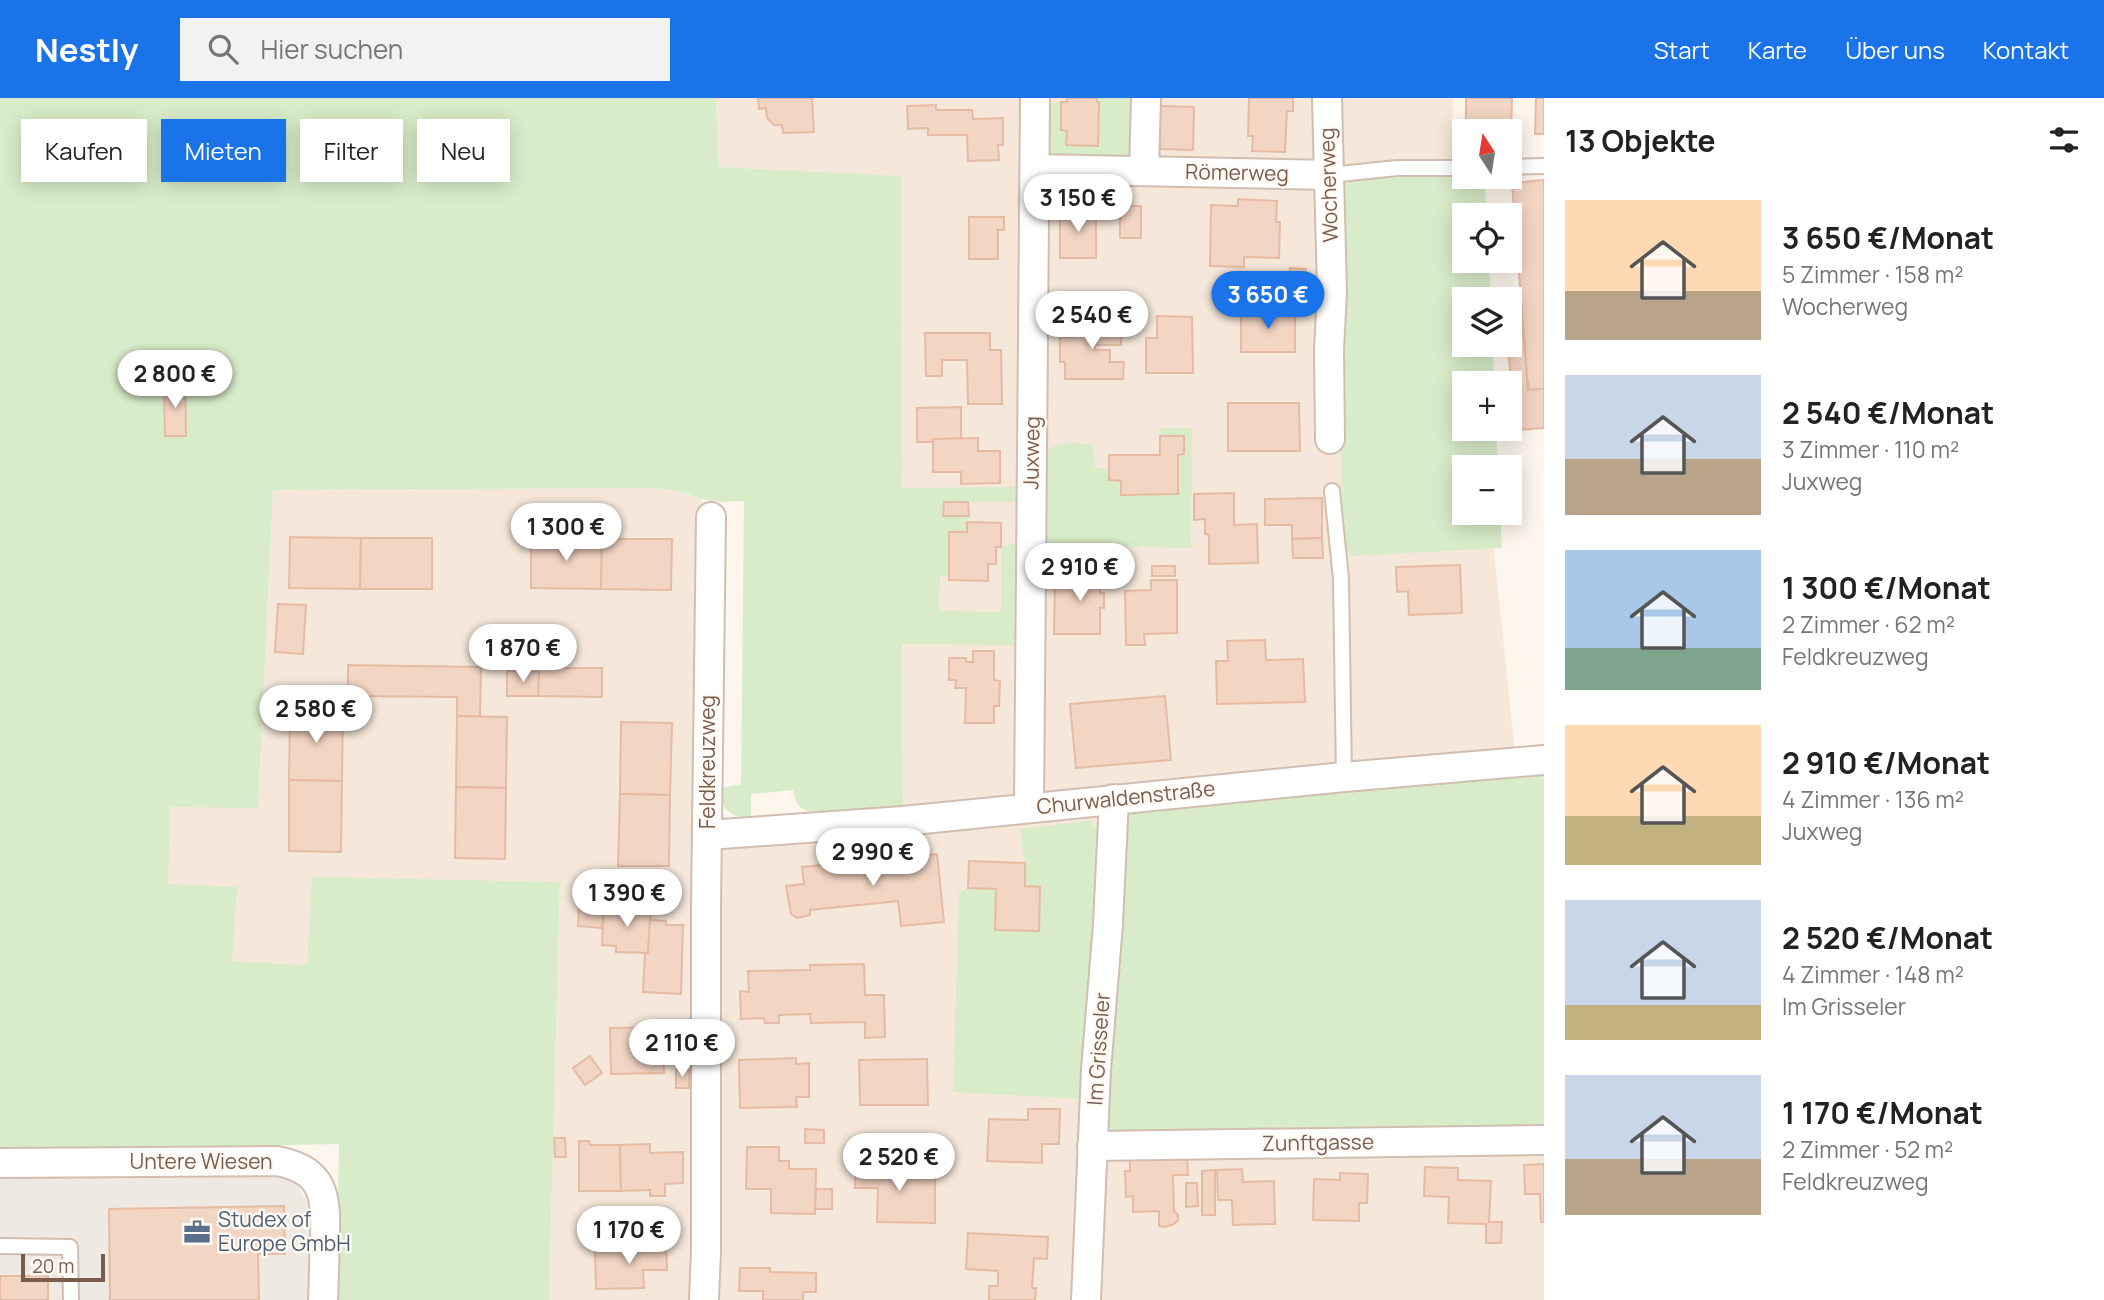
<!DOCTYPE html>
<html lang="de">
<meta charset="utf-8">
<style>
:root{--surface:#fff;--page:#f2f2f2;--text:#222;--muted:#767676;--accent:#1a73e8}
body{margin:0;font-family:Manrope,sans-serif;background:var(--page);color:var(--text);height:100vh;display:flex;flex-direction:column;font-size:26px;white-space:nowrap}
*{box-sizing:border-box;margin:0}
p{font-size:23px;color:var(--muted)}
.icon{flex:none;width:38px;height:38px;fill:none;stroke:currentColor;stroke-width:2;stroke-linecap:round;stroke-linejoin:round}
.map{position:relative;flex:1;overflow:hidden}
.panel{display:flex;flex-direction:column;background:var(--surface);width:560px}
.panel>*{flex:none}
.hud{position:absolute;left:21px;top:21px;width:665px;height:63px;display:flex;gap:14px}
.needle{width:46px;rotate:348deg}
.controls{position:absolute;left:1452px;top:21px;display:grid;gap:14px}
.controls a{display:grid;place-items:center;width:70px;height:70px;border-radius:0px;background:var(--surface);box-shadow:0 4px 18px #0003;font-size:35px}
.scale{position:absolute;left:21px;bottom:18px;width:84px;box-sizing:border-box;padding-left:7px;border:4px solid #7a5c4d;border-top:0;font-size:19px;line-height:24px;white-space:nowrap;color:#7a5c4d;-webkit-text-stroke:5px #fffaf3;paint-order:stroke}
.price{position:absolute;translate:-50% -60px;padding:0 16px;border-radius:24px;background:#fff;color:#222;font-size:23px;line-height:46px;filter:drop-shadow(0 2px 4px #0008)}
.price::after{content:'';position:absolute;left:50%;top:42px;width:21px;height:16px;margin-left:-10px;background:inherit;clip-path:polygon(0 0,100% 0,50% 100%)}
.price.current{background:var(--accent);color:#fff}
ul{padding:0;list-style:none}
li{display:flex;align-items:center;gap:21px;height:175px;padding:0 21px}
li span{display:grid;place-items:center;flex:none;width:196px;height:140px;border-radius:0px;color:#555}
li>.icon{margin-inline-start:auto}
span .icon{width:84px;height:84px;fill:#fffc;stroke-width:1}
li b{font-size:30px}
h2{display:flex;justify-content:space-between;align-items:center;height:84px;padding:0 21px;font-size:30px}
.chip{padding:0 24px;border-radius:0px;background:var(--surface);box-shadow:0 4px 18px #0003;font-size:24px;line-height:63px}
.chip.current{background:var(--accent);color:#fff}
header{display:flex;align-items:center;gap:42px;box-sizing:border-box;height:98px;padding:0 35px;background:var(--accent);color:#fff}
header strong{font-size:33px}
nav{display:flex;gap:38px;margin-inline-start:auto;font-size:24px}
.search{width:490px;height:63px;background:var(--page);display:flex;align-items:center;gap:18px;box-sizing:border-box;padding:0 24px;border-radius:0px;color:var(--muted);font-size:26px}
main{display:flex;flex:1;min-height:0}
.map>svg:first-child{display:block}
</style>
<header>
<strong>Nestly</strong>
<div class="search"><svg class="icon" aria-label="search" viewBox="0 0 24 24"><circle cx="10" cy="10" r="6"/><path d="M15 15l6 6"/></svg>Hier suchen</div>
<nav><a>Start</a><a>Karte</a><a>Über uns</a><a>Kontakt</a></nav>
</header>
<main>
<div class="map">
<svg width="1544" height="1202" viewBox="0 0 1544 1202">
<rect width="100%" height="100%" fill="#fdf6ec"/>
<!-- residential -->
<polygon fill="#f5e8da" points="716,0 1453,0 1454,70 1465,201 1465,415 1490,415 1516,664 1544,662 1544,1202 549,1202 560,784 307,867 232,863 167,786 170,708 258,709 273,392 645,390 666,391 686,395 699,401 707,408 708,737 903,722 901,79 719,69"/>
<!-- industrial -->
<polygon fill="#efe9e4" points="278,1077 298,1088 310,1107 309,1202 0,1202 0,1079"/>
<!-- green -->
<g fill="#d8ecc9">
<path d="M0 0H716L719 69 901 78 902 390 1017 389 1018 404H944V418H969L967 434 949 478H940L939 513 1001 514V449L1018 445 1017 547 902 546 903 708C880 711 821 721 803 711 795 706 795 699 793 692L751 696V721C730 719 723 712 718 691L741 686 744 403 721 404 699 401 686 395 666 391 645 390 273 392 258 710 170 709 168 786 237 789 232 863 307 867 312 779 560 784 549 1202H336L339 1046 0 1052Z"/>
<polygon points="1097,0 1136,0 1134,63 1043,61 1042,6 1061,4 1061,32 1067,33 1067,47 1098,48 1099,5 1097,4"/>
<polygon points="1465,76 1465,79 1479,80 1485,88 1487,117 1465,117 1465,163 1489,163 1491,201 1465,201 1465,247 1493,247 1494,285 1465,285 1465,331 1496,331 1498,369 1465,369 1465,415 1500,415 1502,450 1351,458 1343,453 1339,249 1342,94 1347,85 1361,80"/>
<path d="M1160 330H1192L1191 450 1053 447 1045 444 1043 357C1054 341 1076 346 1093 346L1095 370 1109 371V382L1121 383 1122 397 1178 396V357L1184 356V339L1160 338Z"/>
<polygon points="1544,675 1544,1035 1106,1035 1127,721 1131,716 1149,712"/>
<polygon points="1089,723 1096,729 1086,1001 953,994 959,794 968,790 996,791 995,832 1039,833 1040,789 1025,788 1025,765 1020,731"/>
</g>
<!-- building -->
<g fill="#f3d5c3" stroke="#e6bba3" stroke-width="2">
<polygon points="758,0 812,0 814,34 783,35 782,27 774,27 767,20 766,10 759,11"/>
<polygon points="1067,0 1097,0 1097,4 1099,4 1098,48 1066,47 1067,33 1061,32 1061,4 1067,4"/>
<polygon points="1249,0 1293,0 1293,13 1287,13 1285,54 1252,53 1253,38 1248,38"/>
<polygon points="1466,0 1512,0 1511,36 1510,33 1486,33 1486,25 1466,25"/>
<polygon points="1536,0 1544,0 1544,36 1535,36"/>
<polygon points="936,7 936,12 972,12 973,21 1003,20 1003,47 998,47 999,62 968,63 967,37 928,37 928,30 908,31 907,8"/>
<polygon points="1156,8 1194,9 1193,52 1160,51 1160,33 1156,33"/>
<polygon points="1544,82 1544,291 1528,292 1512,85"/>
<polygon points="1238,101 1277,103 1276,124 1280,124 1279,160 1244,159 1244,169 1210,168 1211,107 1238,108"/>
<rect x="1120" y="108" width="21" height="32"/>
<rect x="1060" y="113" width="36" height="47"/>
<polygon points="969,119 1004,119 1004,132 998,132 998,161 969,161"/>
<polygon points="1290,170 1306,171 1305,188 1290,188"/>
<polygon points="1520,192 1528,292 1544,291 1544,330 1515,332 1508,247 1510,247 1510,201 1504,201 1504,193"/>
<rect x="1241" y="212" width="54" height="42"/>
<polygon points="1157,218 1192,219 1193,275 1146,275 1146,240 1157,240"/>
<polygon points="1075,222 1121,222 1121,247 1095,247 1095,252 1110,252 1110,264 1124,264 1123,281 1065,281 1065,264 1060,264 1060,239 1075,239"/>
<polygon points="925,235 990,235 990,252 1001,252 1002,306 968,306 967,262 942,262 942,278 926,278"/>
<polygon points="164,285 185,285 186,338 165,338"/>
<polygon points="1228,305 1299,305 1300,353 1228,353"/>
<polygon points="961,309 961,341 933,341 933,344 917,344 917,310"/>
<polygon points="1160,338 1184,338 1184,356 1178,357 1178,396 1121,397 1121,383 1109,382 1109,357 1160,357"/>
<polygon points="978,340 978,353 1000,353 1000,385 961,386 961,374 933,374 933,341"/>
<polygon points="1234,395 1234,427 1257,426 1258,465 1209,466 1209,437 1205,436 1205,421 1194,422 1194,396"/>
<polygon points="1322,400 1322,440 1292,441 1292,427 1265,427 1265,401"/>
<polygon points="944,404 968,404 969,418 943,418"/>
<polygon points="967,424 1001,425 1001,449 996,449 996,466 988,466 988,483 949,482 949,434 967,434"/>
<polygon points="290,439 361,440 360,491 289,490"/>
<polygon points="361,440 432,440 432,491 360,491"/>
<polygon points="531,440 602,441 601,491 531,490"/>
<polygon points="1322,440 1323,460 1293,460 1292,441"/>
<polygon points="602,441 672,441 671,492 601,491"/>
<polygon points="1460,467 1462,515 1409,517 1408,493 1397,494 1396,469"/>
<rect x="1152" y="468" width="23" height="10"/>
<polygon points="1081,469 1107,469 1107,487 1100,487 1100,495 1104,495 1104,510 1100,510 1100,536 1054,536 1055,485 1081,486"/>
<polygon points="1151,482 1177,482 1177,535 1144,536 1145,547 1126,547 1125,493 1151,492"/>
<polygon points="278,506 306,507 303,556 275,554"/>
<polygon points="1265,542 1266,562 1303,561 1305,604 1217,606 1216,563 1228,563 1227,543"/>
<polygon points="973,553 994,553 994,582 1000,583 999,608 994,608 994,625 965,625 966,590 955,590 956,582 949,582 949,560 966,560 966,564 973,564"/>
<polygon points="348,567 481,569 480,618 457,618 457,599 348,598"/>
<polygon points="539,570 602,570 602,599 538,598"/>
<polygon points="507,573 539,574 538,598 507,598"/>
<polygon points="1165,598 1171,662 1076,670 1070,606"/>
<polygon points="290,611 343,612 342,683 289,682"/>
<polygon points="457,618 507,619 506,690 456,689"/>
<polygon points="621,624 672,625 670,697 620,696"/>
<polygon points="289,682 342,683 341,754 289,753"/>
<polygon points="456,689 506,690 505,761 455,760"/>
<polygon points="620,696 670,697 669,768 618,768"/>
<polygon points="937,756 944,824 901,828 898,803 810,812 810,817 797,820 791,816 786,788 804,786 802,769"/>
<polygon points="969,763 1025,765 1025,788 1040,789 1039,833 995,832 996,791 968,790"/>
<polygon points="579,808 604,809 602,830 578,828"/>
<polygon points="604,809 651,811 648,855 616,854 616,848 602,847"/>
<polygon points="650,822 666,823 666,827 683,827 681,896 643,894 645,855 648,855"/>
<polygon points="864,866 865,897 884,897 885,939 865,940 865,924 811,925 810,916 779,917 779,925 765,925 764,920 741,921 740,893 749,894 748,873 810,872 810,867"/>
<polygon points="663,929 664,975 611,976 610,930"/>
<polygon points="590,958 602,975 585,987 573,970"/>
<polygon points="796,960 796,966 809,965 809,999 796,999 797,1009 740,1010 739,962"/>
<polygon points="927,961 928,1007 860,1007 859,962"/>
<rect x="676" y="972" width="13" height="18"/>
<polygon points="1028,1011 1060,1011 1059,1046 1042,1046 1042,1065 987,1063 989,1021 1028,1022"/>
<polygon points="805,1031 824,1032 824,1045 805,1045"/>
<polygon points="554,1040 565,1040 566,1059 555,1059"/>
<polygon points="579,1043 589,1043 590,1047 620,1047 621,1093 579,1093"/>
<polygon points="650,1046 650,1055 683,1054 683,1085 665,1086 665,1098 650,1098 650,1092 621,1093 620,1047"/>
<polygon points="747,1049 779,1049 779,1063 789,1063 789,1071 816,1071 815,1116 771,1115 771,1091 746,1091"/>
<polygon points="1187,1056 1188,1077 1173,1077 1174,1113 1178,1117 1178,1122 1174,1126 1164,1129 1159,1128 1159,1113 1133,1114 1133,1098 1126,1099 1125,1073 1130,1073 1130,1057"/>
<polygon points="856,1061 881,1061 881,1076 935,1076 935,1125 877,1124 878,1090 855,1090"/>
<polygon points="1544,1066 1544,1124 1541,1124 1540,1096 1525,1096 1524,1067"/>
<polygon points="1425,1069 1458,1070 1458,1082 1491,1083 1489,1124 1502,1124 1501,1145 1486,1145 1486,1126 1448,1125 1449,1099 1424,1098"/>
<polygon points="1242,1071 1243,1084 1274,1083 1275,1126 1233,1127 1232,1102 1218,1102 1217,1072"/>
<polygon points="1215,1072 1215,1117 1202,1117 1202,1073"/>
<polygon points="1340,1075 1368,1076 1367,1105 1359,1105 1359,1123 1313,1122 1314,1081 1340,1082"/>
<polygon points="1186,1085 1197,1085 1198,1108 1186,1109"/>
<polygon points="816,1091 832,1091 832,1111 815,1111"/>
<polygon points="284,1108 285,1156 258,1156 259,1202 110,1202 109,1111"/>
<polygon points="968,1135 1048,1139 1047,1161 1034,1160 1032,1190 1036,1190 1035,1202 989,1202 989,1188 998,1188 998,1173 966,1171"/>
<polygon points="643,1145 666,1145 667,1172 643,1172 644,1190 596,1191 595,1153 643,1151"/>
<polygon points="740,1170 770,1170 770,1174 816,1175 816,1194 803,1194 803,1202 763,1202 763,1193 739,1193"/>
<rect x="0" y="1178" width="48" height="24"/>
</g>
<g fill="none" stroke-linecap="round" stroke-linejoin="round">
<defs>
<g id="service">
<polyline points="1510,69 1544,68"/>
<polyline points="1330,77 1397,70 1465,70"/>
<polyline points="1332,393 1341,481 1344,679"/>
<polyline points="0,1148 70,1149 71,1202"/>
</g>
<g id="minor">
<polyline points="1327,0 1332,194 1329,252 1330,341"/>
<polyline points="1035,71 1330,77"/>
<polyline points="1144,73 1146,0"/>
<polyline points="1029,710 1035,0"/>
<polyline points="708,737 903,723 1344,679 1544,662"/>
<polyline points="1092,1048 1544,1042"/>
<path d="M0 1065 277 1063C325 1072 326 1098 325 1141 324 1161 324 1182 323 1202"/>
<polyline points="704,1202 706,1153 706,807 711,419"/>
<polyline points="1086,1202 1096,972 1108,826 1114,701"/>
</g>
</defs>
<!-- service casing -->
<use href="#service" stroke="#d1beb0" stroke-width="18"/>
<!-- minor casing -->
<use href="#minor" stroke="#d1beb0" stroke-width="32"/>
<!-- service -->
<use href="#service" stroke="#fff" stroke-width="14"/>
<!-- minor -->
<use href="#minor" stroke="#fff" stroke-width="28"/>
</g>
<!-- icons -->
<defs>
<symbol id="office-bare" viewBox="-9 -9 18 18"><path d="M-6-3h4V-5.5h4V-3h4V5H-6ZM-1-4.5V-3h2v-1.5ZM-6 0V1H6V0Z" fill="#5c6f8a" stroke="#fffaf3" stroke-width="2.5" paint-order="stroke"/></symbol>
</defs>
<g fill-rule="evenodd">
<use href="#office-bare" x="178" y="1115" width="38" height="38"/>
</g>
<g text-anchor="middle" stroke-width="5" stroke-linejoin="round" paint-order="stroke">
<!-- street labels -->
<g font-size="21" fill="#7a5c4d" stroke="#fffaf3">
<text transform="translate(1237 75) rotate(1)" y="7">Römerweg</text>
<text transform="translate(1329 87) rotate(-92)" y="7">Wocherweg</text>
<text transform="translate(1032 355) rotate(-89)" y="7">Juxweg</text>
<text transform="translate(708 664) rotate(-90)" y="7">Feldkreuzweg</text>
<text transform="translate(1126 700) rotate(-6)" y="7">Churwaldenstraße</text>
<text transform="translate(1099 951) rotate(-86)" y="7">Im Grisseler</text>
<text transform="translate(1318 1045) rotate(-1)" y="7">Zunftgasse</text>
<text x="201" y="1071">Untere Wiesen</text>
</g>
<!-- service labels -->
<g font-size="21" fill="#4e5e75" stroke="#fffaf3" text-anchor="start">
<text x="218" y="1129">Studex of<tspan x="218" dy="24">Europe GmbH</tspan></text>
</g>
</g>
</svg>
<div class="controls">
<a><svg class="needle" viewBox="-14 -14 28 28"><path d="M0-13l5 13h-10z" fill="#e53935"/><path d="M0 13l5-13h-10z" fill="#767676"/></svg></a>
<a><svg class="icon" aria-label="locate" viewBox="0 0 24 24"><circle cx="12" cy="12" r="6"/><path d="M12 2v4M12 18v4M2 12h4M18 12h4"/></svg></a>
<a><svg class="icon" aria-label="layers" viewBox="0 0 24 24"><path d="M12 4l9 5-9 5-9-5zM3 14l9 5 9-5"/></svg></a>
<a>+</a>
<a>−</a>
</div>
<div class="scale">20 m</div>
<b class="price" style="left:1078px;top:136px">3 150 €</b>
<b class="price current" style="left:1268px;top:233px">3 650 €</b>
<b class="price" style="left:1092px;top:253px">2 540 €</b>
<b class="price" style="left:175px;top:312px">2 800 €</b>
<b class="price" style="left:566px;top:465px">1 300 €</b>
<b class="price" style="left:1080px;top:505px">2 910 €</b>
<b class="price" style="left:523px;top:586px">1 870 €</b>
<b class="price" style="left:316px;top:647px">2 580 €</b>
<b class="price" style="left:873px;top:790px">2 990 €</b>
<b class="price" style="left:627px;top:831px">1 390 €</b>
<b class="price" style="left:682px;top:981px">2 110 €</b>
<b class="price" style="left:899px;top:1095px">2 520 €</b>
<b class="price" style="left:629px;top:1168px">1 170 €</b>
<div class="hud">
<a class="chip">Kaufen</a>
<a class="chip current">Mieten</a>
<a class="chip">Filter</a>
<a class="chip">Neu</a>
</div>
</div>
<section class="panel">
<h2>13 Objekte<svg class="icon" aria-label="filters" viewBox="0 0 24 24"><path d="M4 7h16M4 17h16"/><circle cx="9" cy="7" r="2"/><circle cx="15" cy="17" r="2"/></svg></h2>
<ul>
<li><span style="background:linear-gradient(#ffd9b3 65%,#b9a48a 0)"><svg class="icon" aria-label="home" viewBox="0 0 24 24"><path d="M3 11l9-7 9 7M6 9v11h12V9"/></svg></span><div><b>3 650 €/Monat</b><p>5 Zimmer · 158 m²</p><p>Wocherweg</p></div></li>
<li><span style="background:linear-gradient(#c9d6e8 60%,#b9a48a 0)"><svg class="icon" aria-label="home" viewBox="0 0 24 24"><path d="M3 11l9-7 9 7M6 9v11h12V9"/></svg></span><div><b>2 540 €/Monat</b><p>3 Zimmer · 110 m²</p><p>Juxweg</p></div></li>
<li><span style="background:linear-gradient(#a9c7e8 70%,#7fa58c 0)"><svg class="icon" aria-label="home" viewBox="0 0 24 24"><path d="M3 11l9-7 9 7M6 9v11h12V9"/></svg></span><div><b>1 300 €/Monat</b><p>2 Zimmer · 62 m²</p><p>Feldkreuzweg</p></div></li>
<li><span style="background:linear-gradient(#ffd9b3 65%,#c2b280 0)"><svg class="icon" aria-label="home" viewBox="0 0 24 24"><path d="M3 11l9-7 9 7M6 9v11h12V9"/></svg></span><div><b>2 910 €/Monat</b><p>4 Zimmer · 136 m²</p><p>Juxweg</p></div></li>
<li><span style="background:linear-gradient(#c9d6e8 75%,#c2b280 0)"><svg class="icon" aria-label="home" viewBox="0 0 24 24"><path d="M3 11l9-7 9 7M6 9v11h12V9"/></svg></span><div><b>2 520 €/Monat</b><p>4 Zimmer · 148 m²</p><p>Im Grisseler</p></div></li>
<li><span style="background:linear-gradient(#c9d6e8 60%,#b9a48a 0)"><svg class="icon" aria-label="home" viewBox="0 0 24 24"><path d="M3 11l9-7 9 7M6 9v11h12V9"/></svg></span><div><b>1 170 €/Monat</b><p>2 Zimmer · 52 m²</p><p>Feldkreuzweg</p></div></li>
</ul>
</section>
</main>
